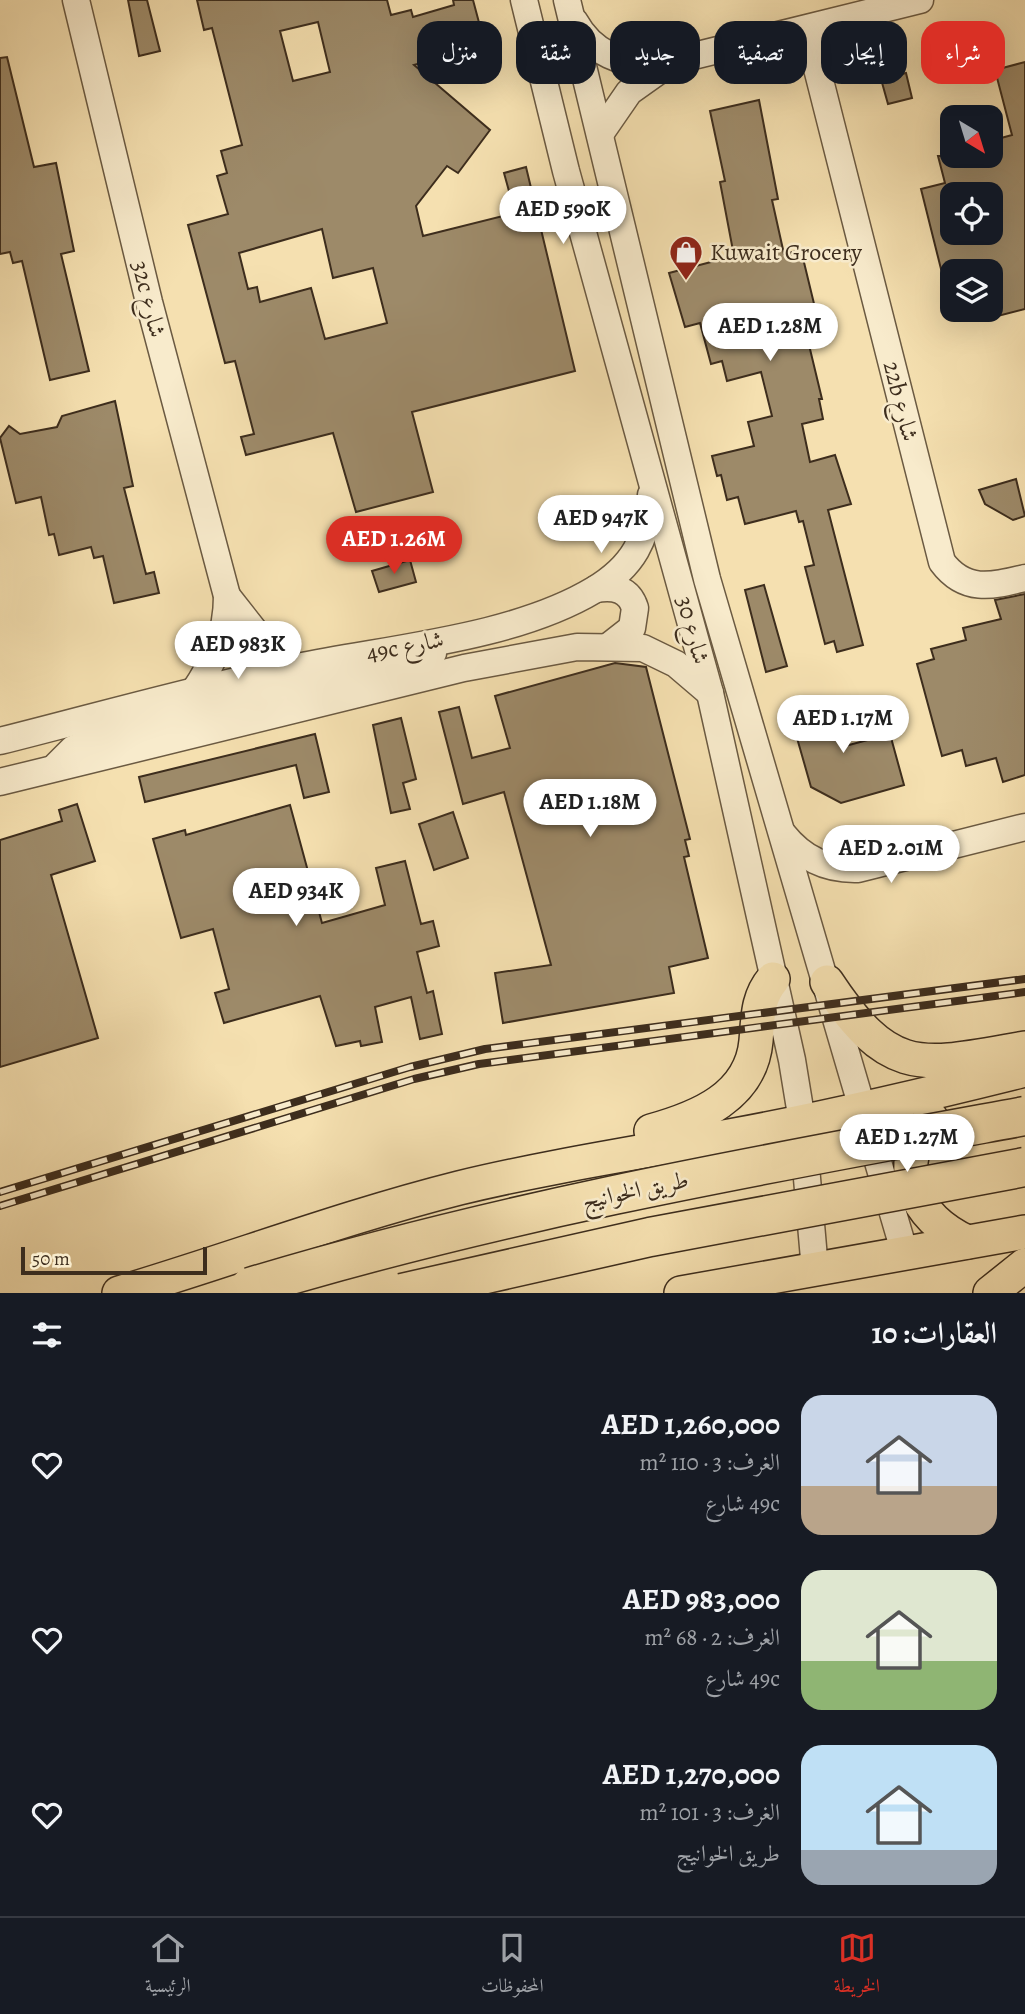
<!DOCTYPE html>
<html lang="ar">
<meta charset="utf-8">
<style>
:root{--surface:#171b24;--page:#242831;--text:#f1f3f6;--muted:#9ea1a6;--line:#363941;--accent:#d93025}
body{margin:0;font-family:Alegreya,Amiri,serif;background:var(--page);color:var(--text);direction:rtl;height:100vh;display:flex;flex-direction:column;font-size:26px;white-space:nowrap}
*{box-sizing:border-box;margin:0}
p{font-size:23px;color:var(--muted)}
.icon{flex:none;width:38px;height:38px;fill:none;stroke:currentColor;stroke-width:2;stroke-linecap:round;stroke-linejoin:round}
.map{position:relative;height:1293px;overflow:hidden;direction:ltr}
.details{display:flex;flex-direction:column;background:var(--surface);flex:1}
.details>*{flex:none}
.hud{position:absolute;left:21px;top:21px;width:984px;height:63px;direction:rtl;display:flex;gap:14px}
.needle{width:46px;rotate:142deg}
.buttons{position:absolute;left:940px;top:105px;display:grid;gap:14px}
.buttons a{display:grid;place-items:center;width:63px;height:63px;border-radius:14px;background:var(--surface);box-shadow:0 7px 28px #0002;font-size:35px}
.scale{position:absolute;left:21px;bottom:18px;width:186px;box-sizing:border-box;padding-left:7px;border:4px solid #3d2d1d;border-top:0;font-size:19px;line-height:24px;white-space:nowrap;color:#3d2d1d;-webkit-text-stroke:5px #f8ebcc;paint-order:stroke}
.price{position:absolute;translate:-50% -60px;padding:0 16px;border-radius:24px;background:#fff;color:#222;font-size:23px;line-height:46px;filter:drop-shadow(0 2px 4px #0008)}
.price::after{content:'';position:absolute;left:50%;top:42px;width:21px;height:16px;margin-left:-10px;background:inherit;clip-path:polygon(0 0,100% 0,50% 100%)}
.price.active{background:var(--accent);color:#fff}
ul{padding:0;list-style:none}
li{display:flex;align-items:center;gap:21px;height:175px;padding:0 28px}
li span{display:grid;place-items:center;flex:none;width:196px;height:140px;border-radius:21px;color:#555}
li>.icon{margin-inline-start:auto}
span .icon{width:84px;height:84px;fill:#fffc;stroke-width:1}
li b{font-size:30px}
h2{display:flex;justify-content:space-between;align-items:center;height:84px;padding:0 28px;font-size:30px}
.pill{padding:0 24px;border-radius:21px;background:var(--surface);box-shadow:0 7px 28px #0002;font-size:24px;line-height:63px}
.pill.active{background:var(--accent);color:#fff}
.menu{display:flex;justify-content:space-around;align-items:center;height:98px;border-top:2px solid var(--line);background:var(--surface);font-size:19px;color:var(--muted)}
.menu a{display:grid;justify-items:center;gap:4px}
.menu .active{color:var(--accent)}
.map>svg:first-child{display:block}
</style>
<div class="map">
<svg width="1025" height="1293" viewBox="0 0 1025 1293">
<rect width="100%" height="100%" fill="#f5e0b0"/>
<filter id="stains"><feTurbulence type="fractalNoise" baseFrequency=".00286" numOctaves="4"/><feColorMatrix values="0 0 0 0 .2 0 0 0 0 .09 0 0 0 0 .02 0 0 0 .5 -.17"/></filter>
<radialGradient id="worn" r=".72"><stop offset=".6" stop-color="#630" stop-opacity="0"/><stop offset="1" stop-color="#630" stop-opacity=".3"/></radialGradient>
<!-- building -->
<g fill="#9d8a69" stroke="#3d2d1d" stroke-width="2" fill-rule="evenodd">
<polygon points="128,0 147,0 160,51 139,56"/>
<path d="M197 0H387L391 15 411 10 413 17 454 5 453 0H473L485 45 414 65 490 130 458 173 447 166 416 206 423 236 515 213 504 173 526 167 575 371 412 412 433 492 356 512 333 433 246 455 241 437 254 434 235 361 225 363 188 225 228 214 217 176 227 173 221 151 242 145 212 28 204 30ZM318 22 330 72 293 81 280 31ZM322 229 333 278 373 268 387 323 325 339 311 288 260 302 257 287 248 289 239 253Z"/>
<polygon points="7,57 34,167 56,163 74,251 61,254 89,371 50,380 22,261 13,263 10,252 0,254 0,58"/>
<path d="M1025 62V309L990 318V271H952V284L945 285 921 189 945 183 938 156H990V141L1012 135 995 70ZM952 194H990V233H952Z"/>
<polygon points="906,73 912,98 888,104 881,79"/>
<polygon points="759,100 778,199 772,200 784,254 801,250 817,316 803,320 822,399 819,399 823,419 802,424 810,462 835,455 851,504 828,510 863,645 837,652 834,641 825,644 805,567 814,565 803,521 799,522 796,511 745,524 738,497 727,500 721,475 717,476 712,456 754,446 748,422 772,416 761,372 727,381 722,361 711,364 700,323 685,327 669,273 734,256 720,182 725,181 710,111"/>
<polygon points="115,401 133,486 124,488 146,574 154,572 159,593 114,603 103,556 94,558 91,547 59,555 54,534 49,535 41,497 16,503 0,438 9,426 20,434 57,427 62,416"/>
<polygon points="1016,479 1025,516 1013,520 985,504 979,490"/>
<polygon points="410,560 416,582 379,592 372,571"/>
<polygon points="764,585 787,666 766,672 745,590"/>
<polygon points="1025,594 1025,775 1003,782 996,758 966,766 962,750 942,756 917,664 934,659 931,649 966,640 963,628 1001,619 995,600"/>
<polygon points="615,663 646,667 690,839 685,840 689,856 684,857 708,958 669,967 674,993 503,1023 495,973 551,965 504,792 463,804 439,712 459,707 472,758 510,748 495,696"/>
<polygon points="836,697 849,745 890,734 904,785 841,803 811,787 789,710"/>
<polygon points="401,718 416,779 403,783 410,809 391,813 373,725"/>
<polygon points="315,734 329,792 304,798 296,765 145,802 139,777"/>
<polygon points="77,804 95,861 51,875 98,1038 0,1067 0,840 62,821 59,810"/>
<polygon points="290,805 322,923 385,905 376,868 405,861 421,924 433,921 439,946 417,952 427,993 433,991 442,1034 420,1039 411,997 375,1007 382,1042 361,1046 360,1041 336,1046 320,996 224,1023 215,993 229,989 213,929 181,938 153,839 185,830 186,835"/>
<polygon points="453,812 468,858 434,870 419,824"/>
</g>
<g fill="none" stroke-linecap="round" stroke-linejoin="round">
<defs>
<g id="minor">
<path d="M76 0 149 302 227 596C227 634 214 662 193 693"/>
<polyline points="524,0 566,171 710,693 792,1060 802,1121 815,1270"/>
<polyline points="567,0 707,579 905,1254"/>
<path d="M575 22C592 53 623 65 657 65L920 0"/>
<path d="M807 29 942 562C965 593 992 586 1025 578"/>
<polyline points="600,134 629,92 667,65"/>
<path d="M596 589C614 586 629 589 635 608L632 628 609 646"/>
<polyline points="227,596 260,638 295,668"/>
<path d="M0 741C99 716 198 688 298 667 391 648 514 638 594 590 634 566 647 539 651 495"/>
<polyline points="57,765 73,749 99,739 406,664 433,653"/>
<polyline points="0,782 464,668 577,647 643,648 676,664 710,693"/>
<path d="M783 834C803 859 827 870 858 869L1025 827"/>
</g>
<g id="major">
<path d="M827 982C891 1079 921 1066 1025 1048"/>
<path d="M931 1118C891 1167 914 1217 967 1242"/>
<path d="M651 1131C698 1118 751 1097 756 1041 758 1018 757 998 773 979"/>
<path d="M119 1293C233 1259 344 1217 459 1188 550 1166 643 1152 735 1135 832 1117 929 1094 1025 1070"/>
<polyline points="681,1293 1025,1232"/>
<polyline points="990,1293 1025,1265"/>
</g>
</defs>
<!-- minor casing -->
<use href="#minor" stroke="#6b5a42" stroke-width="29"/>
<!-- major casing -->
<use href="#major" stroke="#3d2d1d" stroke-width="36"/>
<!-- minor -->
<use href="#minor" stroke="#f8ebcc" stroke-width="26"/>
<!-- major -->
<use href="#major" stroke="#f5e0b0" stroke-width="33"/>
<defs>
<g id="rail">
<polyline points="0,1192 410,1067 485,1049 1025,979"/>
<polyline points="0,1206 414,1079 479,1064 1025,992"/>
</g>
</defs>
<!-- rail casing -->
<use href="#rail" stroke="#3d2d1d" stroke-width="8"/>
<!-- rail -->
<use href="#rail" stroke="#f8ebcc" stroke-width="5" stroke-dasharray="16" stroke-linecap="butt"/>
<defs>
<g id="highway-bridge">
<path d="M250 1287C504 1210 764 1164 1025 1116"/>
<polyline points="402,1293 650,1237 1025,1167"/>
</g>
</defs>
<!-- highway-bridge casing -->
<use href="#highway-bridge" stroke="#3d2d1d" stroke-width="41" stroke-linecap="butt"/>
<!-- highway-bridge -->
<use href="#highway-bridge" stroke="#f5e0b0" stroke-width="38"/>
</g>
<!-- icons -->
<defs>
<symbol id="shop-pin" viewBox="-11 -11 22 30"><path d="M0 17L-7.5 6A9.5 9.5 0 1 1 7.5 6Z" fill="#8f2418" stroke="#f8ebcc"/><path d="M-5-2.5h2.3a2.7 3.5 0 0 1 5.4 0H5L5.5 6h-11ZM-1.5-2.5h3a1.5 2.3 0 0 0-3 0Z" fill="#fff"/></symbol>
</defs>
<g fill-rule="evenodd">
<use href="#shop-pin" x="667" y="233" width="38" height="52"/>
</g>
<g text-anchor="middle" stroke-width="5" stroke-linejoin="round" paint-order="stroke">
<!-- poi labels -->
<g font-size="24" fill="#3d2d1d" stroke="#f8ebcc" text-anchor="start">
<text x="710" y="260">Kuwait Grocery</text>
</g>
<!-- street labels -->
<g font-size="24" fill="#3d2d1d" stroke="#f8ebcc">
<text transform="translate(149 299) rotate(76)" y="8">32c شارع</text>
<text transform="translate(901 401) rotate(76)" y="8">22b شارع</text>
<text transform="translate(693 630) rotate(75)" y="8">شارع 30</text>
<text transform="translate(405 646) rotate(-11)" y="8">49c شارع</text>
<text transform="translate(635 1190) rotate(-12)" y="8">طريق الخوانيج</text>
</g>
</g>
<rect width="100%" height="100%" filter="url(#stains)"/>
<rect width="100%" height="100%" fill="url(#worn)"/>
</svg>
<div class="buttons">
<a><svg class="needle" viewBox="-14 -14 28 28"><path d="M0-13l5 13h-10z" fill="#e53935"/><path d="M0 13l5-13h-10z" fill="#9ea1a6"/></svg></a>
<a><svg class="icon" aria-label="locate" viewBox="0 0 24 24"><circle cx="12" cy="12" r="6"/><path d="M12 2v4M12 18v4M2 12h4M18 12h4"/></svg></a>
<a><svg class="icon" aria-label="layers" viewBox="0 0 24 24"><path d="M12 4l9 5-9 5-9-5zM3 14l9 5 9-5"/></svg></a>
</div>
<div class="scale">50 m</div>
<b class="price" style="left:563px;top:246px">AED 590K</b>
<b class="price" style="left:770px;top:363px">AED 1.28M</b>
<b class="price" style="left:601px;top:555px">AED 947K</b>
<b class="price active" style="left:394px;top:576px">AED 1.26M</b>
<b class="price" style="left:238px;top:681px">AED 983K</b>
<b class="price" style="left:843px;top:755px">AED 1.17M</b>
<b class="price" style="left:590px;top:839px">AED 1.18M</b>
<b class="price" style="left:891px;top:885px">AED 2.01M</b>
<b class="price" style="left:296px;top:928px">AED 934K</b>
<b class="price" style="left:907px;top:1174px">AED 1.27M</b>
<div class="hud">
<a class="pill active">شراء</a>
<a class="pill">إيجار</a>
<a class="pill">تصفية</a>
<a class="pill">جديد</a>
<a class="pill">شقة</a>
<a class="pill">منزل</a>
</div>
</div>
<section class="details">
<h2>العقارات: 10<svg class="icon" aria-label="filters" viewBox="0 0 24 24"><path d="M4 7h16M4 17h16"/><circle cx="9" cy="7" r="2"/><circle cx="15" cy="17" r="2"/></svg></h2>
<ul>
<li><span style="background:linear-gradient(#c9d6e8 65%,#b9a48a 0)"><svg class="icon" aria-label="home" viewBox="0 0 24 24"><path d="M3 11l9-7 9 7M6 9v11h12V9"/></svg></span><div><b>AED 1,260,000</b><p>الغرف: 3 · 110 m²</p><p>49c شارع</p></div><svg class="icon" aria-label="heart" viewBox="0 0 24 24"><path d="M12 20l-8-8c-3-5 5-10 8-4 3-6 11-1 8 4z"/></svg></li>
<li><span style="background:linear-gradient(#dfe7d0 65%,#8fb573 0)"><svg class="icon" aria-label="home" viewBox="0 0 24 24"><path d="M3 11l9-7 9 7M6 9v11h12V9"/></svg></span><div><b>AED 983,000</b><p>الغرف: 2 · 68 m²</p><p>49c شارع</p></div><svg class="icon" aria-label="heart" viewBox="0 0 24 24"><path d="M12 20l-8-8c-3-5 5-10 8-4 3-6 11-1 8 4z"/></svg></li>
<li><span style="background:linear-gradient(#bfe0f5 75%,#9aa5b1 0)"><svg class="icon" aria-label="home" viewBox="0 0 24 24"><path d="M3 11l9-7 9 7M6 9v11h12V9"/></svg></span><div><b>AED 1,270,000</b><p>الغرف: 3 · 101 m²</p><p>طريق الخوانيج</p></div><svg class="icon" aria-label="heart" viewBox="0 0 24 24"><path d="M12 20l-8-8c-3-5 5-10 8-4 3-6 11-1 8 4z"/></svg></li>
</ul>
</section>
<nav class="menu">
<a class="active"><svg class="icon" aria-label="map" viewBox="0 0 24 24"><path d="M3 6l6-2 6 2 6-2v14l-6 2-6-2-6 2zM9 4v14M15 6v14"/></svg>الخريطة</a>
<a><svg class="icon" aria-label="saved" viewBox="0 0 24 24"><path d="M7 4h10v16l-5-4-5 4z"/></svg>المحفوظات</a>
<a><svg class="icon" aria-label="home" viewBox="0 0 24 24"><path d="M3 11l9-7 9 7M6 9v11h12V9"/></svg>الرئيسية</a>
</nav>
